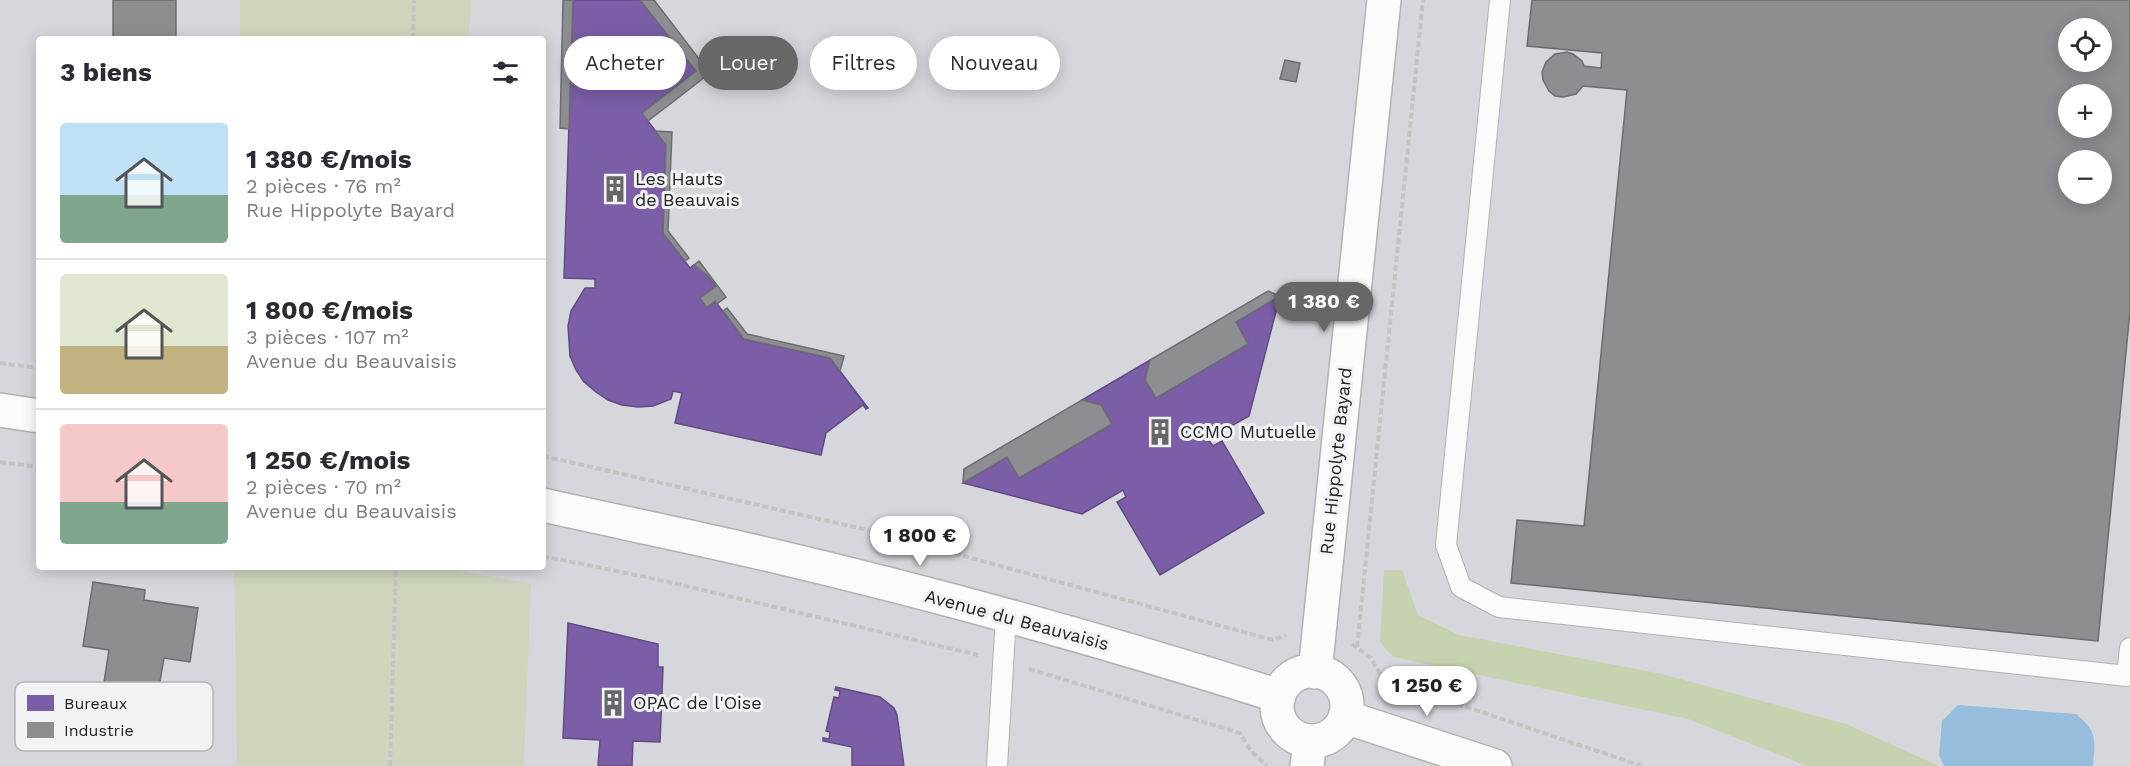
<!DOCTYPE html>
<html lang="fr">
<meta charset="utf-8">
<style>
:root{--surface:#fff;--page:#f2f2f3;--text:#2b2b33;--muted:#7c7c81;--line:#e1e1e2;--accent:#676768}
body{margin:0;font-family:"Work Sans",sans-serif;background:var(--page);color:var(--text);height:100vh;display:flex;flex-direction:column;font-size:22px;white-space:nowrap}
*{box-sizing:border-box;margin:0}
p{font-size:20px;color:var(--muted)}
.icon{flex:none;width:33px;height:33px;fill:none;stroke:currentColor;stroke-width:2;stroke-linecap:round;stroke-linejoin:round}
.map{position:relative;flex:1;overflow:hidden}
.drawer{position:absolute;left:36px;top:36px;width:510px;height:534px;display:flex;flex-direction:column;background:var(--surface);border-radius:6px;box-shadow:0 3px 15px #0003}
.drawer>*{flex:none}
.top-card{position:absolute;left:564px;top:36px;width:570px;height:54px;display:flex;gap:12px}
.controls{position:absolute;left:2058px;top:18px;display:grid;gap:12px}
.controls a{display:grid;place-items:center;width:54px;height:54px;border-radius:50%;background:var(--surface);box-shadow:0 3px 15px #0003;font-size:30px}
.price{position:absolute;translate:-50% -51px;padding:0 14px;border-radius:21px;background:#fff;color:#222;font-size:20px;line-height:39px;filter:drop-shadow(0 2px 3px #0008)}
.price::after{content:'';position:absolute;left:50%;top:36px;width:18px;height:14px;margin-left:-9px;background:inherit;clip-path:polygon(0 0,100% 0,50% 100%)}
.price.selected{background:var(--accent);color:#fff}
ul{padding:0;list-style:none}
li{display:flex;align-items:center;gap:18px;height:150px;padding:0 24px}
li+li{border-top:2px solid var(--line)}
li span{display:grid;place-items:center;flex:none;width:168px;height:120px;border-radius:6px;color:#555}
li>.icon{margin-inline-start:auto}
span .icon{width:72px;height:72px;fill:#fffc;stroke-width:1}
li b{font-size:26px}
h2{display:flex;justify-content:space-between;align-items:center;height:72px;padding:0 24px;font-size:26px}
.pill{padding:0 21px;border-radius:27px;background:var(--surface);box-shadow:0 3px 15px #0003;font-size:21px;line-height:54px}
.pill.selected{background:var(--accent);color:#fff}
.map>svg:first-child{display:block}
</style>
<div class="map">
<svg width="2130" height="766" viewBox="0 0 2130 766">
<rect width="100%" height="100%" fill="#e5e6e7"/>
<!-- built -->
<path fill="#d6d7dc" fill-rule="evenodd" d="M0 0H2130V766H0ZM2068 28H2102V62H2068ZM39 39H543V567H39ZM2068 94H2102V128H2068ZM2068 160H2102V194H2068Z"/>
<!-- green -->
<g fill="#cdd6bd">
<polygon points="240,0 472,0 468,39 240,39"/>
<polygon points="234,567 440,567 531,584 524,766 237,766"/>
</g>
<!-- forest -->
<polygon fill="#c6d2b0" points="1384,570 1402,570 1418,615 1459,635 1662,674 1846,724 1939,766 1807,766 1688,719 1393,657 1380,642"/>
<!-- water -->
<path fill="#96bedc" d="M1958 705 2076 714C2098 732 2095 739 2093 766H1944L1939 755 1942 721Z"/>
<!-- offices -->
<g fill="#7b5ea7" stroke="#614c80" stroke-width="1.5">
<polygon points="573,0 640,0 696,71 642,113 666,145 663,233 690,268 694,265 698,267 708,276 716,286 700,298 707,308 715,301 744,339 830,358 868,408 866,409 863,405 826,433 821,455 675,423 682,393 673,391 671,399 653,406 638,407 622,405 608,400 596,392 584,382 576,370 570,356 568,326 571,311 585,288 595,288 595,279 564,278"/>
<polygon points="1280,296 1249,416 1208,439 1213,446 1222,441 1264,513 1160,575 1117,502 1126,497 1123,490 1082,514 963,483 1007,457 1019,478 1112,424 1101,405 1082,400 1150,360 1145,380 1156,398 1248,344 1236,322"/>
<polygon points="568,623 658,644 658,667 663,667 660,742 633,741 632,766 598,766 600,740 563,738"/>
<polygon points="836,687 880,697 894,708 897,715 904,766 852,766 852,747 823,741 823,738 829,739 830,732 826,731 834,697 839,698 840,691 835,690"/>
</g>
<!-- industry -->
<g fill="#8d8d92" stroke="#6d6d71" stroke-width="1.5" fill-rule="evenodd">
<rect x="113" y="0" width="63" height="39"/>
<polygon points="563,0 573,0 569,129 560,128"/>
<polygon points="640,0 654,0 710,73 648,121 642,113 696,71"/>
<path d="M1532 0H2130V311L2098 641 1511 583 1517 520 1584 526 1627 90 1583 86 1576 94 1563 97 1555 96 1549 91 1543 80 1542 72 1546 62 1555 54 1567 52 1573 54 1582 61 1584 66 1601 68 1602 53 1527 46ZM2068 28H2102V62H2068ZM2068 94H2102V128H2068ZM2068 160H2102V194H2068Z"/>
<polygon points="1285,60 1300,63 1296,82 1280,79"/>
<polygon points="655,131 672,132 668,231 689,258 685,261 663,233 666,145"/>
<polygon points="699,261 726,297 717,304 715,301 707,308 700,298 716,286 708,276 694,265"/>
<polygon points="1268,291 1280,296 1236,322 1248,344 1156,398 1145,380 1150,360"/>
<polygon points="727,308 747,334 844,356 840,371 830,358 744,339 723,311"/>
<polygon points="1082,400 1101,405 1112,424 1019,478 1007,457 963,483 964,469"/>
<polygon points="93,582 145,590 144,600 198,608 190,662 164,658 155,710 101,701 109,650 83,646"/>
</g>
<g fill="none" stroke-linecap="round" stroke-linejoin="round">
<defs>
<g id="lane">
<polyline points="1500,0 1446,545 1461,587 1499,607 2127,676 2130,648"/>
<polyline points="997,766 1006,616"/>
</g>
<g id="street">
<polyline points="1315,672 1384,0"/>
<polyline points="1307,766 1310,742"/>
</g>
<g id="secondary">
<polyline points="0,410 39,416"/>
<path d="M543 505C619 522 694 537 770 555 941 595 1111 643 1279 696"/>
<circle cx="1312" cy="706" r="35"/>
<polyline points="1345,717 1495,766"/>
</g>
</defs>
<!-- lane casing -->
<use href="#lane" stroke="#b2b2b3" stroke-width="22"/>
<!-- street casing -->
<use href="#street" stroke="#b2b2b3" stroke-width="36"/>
<!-- secondary casing -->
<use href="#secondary" stroke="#b2b2b3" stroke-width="36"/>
<!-- path -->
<g stroke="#c4c4c5" stroke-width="4" stroke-dasharray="6 3" stroke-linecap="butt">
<polyline points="413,39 414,0"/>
<polyline points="0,363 39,368"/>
<polyline points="543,456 868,530 1273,640 1286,635"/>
<polyline points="0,462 39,467"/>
<polyline points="543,556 665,581 978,655"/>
<polyline points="1352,644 1371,658 1383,679 1642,766"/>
<polyline points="1357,647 1423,0"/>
<polyline points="1029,669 1240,733 1251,751 1267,766"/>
<polyline points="390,766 396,567"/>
</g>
<!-- lane -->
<use href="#lane" stroke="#fbfbfb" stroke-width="20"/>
<!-- street -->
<use href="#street" stroke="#fbfbfb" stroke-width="33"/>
<!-- secondary -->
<use href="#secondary" stroke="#fbfbfb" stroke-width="33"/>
</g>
<!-- icons -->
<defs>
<symbol id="building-bare" viewBox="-9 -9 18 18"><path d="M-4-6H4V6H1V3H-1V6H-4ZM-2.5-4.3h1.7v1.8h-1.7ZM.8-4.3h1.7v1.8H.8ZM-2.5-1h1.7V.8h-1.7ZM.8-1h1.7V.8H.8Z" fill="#676768" stroke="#f2f3f5" stroke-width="2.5" paint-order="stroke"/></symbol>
</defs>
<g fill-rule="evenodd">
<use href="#building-bare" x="596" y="170" width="38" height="38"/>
<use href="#building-bare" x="1141" y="413" width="38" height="38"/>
<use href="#building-bare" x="594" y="684" width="38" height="38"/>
</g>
<g text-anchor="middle" stroke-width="6" stroke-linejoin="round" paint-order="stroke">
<!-- poi labels -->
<g font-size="18" fill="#232324" stroke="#f2f3f5" text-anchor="start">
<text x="635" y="185">Les Hauts<tspan x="635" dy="21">de Beauvais</tspan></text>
<text x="1180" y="438">CCMO Mutuelle</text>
<text x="633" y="709">OPAC de l'Oise</text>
</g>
<!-- street labels -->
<g font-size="18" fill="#232324" stroke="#f2f3f5">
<text transform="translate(1336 461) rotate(-84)" y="6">Rue Hippolyte Bayard</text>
<text transform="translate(1017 620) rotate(15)" y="6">Avenue du Beauvaisis</text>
</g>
</g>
<!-- legend -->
<rect x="15" y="682" width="198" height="69" rx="9" fill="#f2f3f5" stroke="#b4b5b6" stroke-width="1.5"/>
<rect x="27" y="695" width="27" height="16" fill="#7b5ea7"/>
<rect x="27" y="722" width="27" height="16" fill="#8d8d92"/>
<g font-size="16" fill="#232324">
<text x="64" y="709">Bureaux</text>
<text x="64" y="736">Industrie</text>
</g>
</svg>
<div class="controls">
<a><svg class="icon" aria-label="locate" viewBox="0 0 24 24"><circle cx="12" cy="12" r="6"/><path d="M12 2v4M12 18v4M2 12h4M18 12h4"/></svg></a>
<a>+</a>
<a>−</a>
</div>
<b class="price selected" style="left:1324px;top:333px">1 380 €</b>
<b class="price" style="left:920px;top:567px">1 800 €</b>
<b class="price" style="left:1427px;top:717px">1 250 €</b>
<div class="top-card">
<a class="pill">Acheter</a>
<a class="pill selected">Louer</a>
<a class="pill">Filtres</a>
<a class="pill">Nouveau</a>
</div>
<section class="drawer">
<h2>3 biens<svg class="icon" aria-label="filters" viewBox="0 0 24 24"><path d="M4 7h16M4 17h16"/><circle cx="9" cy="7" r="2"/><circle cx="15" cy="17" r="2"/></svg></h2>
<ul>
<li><span style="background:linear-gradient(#bfe0f5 60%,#7fa58c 0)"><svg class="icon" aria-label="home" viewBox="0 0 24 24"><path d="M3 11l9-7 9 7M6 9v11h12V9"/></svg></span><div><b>1 380 €/mois</b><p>2 pièces · 76 m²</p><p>Rue Hippolyte Bayard</p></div></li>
<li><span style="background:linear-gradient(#dfe7d0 60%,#c2b280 0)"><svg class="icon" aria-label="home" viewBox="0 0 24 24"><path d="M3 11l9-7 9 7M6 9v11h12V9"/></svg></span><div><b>1 800 €/mois</b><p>3 pièces · 107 m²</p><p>Avenue du Beauvaisis</p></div></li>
<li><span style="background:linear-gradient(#f6c9c9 65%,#7fa58c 0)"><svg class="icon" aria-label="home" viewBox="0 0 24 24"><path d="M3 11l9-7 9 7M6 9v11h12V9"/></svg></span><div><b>1 250 €/mois</b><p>2 pièces · 70 m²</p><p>Avenue du Beauvaisis</p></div></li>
</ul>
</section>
</div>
